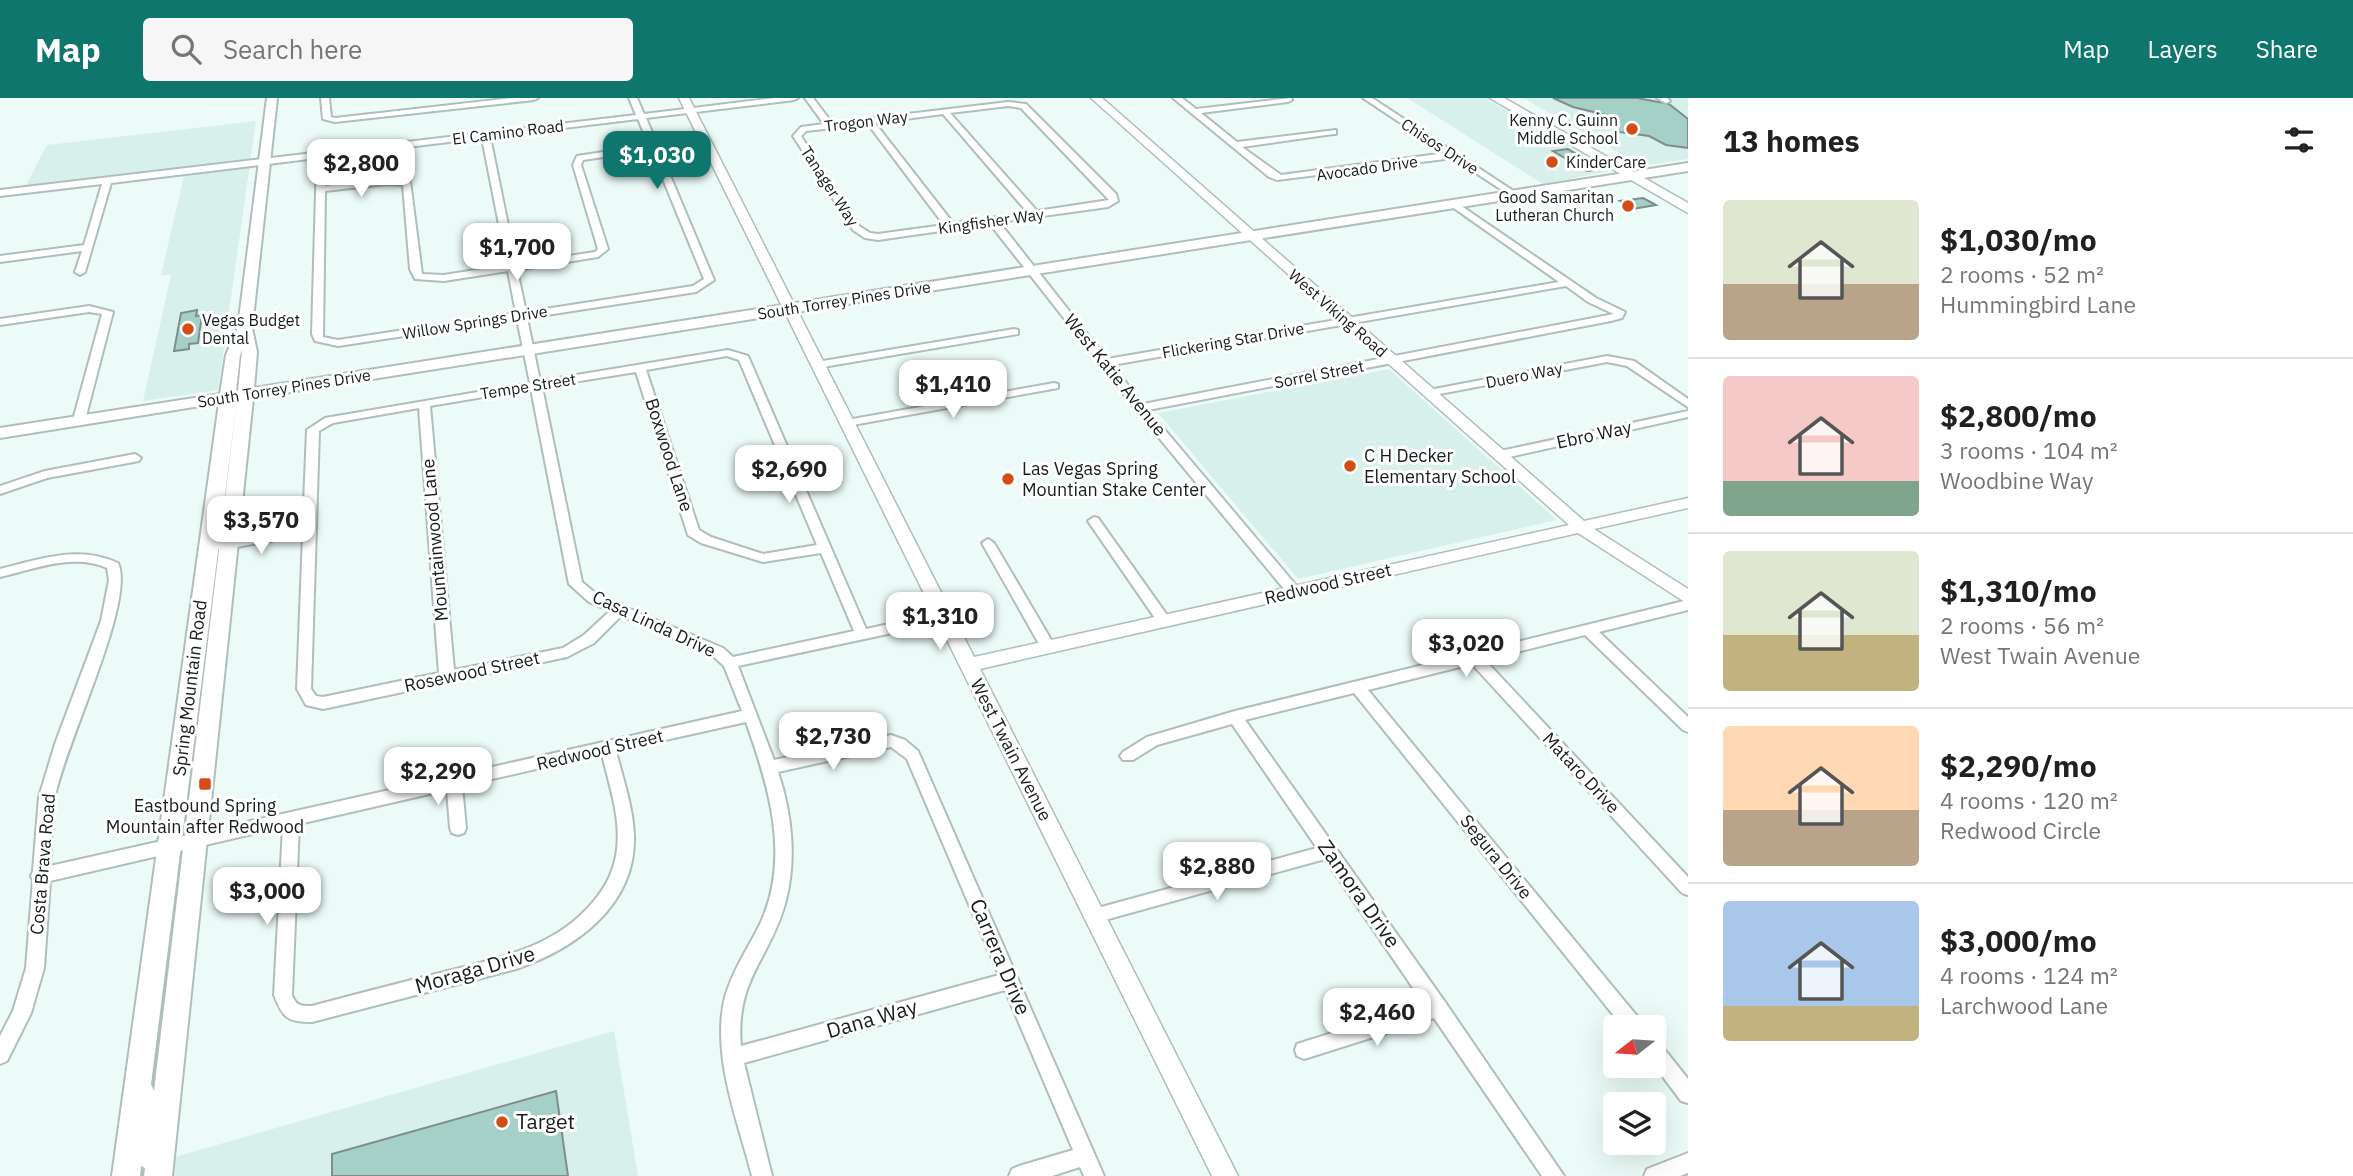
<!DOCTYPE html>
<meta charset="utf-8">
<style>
:root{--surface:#fff;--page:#f6f6f6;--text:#202124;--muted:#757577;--line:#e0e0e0;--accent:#0f766e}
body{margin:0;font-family:"IBM Plex Sans",sans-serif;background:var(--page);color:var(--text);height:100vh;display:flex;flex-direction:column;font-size:26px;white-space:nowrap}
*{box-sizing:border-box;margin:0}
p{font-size:23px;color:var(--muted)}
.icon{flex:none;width:38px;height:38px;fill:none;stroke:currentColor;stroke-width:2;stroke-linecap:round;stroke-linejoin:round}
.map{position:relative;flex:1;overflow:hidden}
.side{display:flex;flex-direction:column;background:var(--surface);width:665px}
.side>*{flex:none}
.needle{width:46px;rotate:253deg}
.controls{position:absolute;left:1603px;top:917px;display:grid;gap:14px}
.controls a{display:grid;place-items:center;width:63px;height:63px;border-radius:7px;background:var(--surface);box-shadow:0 7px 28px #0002;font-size:35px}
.price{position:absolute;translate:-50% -60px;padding:0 16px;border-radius:14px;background:#fff;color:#222;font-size:23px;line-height:46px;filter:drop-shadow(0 2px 4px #0008)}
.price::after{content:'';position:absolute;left:50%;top:42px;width:21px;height:16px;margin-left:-10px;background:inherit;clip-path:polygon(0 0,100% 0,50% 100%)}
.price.on{background:var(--accent);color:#fff}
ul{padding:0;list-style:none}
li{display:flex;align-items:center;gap:21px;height:175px;padding:0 35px}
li+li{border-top:2px solid var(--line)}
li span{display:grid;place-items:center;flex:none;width:196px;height:140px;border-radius:7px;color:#555}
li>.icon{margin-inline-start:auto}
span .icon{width:84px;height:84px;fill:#fffc;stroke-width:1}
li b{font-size:30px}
h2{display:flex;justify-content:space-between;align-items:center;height:84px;padding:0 35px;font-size:30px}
header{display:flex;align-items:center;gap:42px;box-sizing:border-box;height:98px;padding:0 35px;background:var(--accent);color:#fff}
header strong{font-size:33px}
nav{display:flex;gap:38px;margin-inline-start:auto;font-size:24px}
.search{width:490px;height:63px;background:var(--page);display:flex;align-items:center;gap:18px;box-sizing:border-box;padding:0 24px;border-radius:7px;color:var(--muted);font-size:26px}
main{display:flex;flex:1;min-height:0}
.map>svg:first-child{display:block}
</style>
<header>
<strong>Map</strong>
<div class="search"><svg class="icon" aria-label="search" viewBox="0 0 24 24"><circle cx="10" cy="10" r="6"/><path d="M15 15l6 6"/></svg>Search here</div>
<nav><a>Map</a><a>Layers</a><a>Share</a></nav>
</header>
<main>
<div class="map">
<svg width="1688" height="1078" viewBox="0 0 1688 1078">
<rect width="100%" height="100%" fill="#ecfbf8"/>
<!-- built -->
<g fill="#d8f0eb">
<polygon points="1407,0 1486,0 1611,73 1543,86"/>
<polygon points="1523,0 1688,0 1688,61 1642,68"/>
<polygon points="256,23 218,292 143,303 171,177 161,177 184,78 23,97 25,89 47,47"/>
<polygon points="1389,271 1557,422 1298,481 1158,315"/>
<polygon points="614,933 638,1078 170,1078 171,1060"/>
</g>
<!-- building -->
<g fill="#a4d0c7" stroke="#808d8a" stroke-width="2">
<polygon points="1553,0 1637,0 1669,6 1688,21 1688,50 1666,47 1649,38 1620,34 1609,27 1614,19 1573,9"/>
<polygon points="1568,51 1602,71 1587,73 1553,53"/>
<polygon points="1643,100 1656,107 1633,111 1620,103"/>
<polygon points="197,212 196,218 202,217 198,245 189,246 189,251 174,253 181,215"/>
<polygon points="556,993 568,1078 332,1078 332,1056"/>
</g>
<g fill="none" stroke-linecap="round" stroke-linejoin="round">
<defs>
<g id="minor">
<polygon points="321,0 329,0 331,19 335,20 513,0 538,0 534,2 335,24 323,21"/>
<path d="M629 0H637L644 16 775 0H798L794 2 646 20 714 182 696 194 527 220 540 283 728 252 748 258 866 531 944 514 949 516 951 519 949 522 944 524 738 568 774 662 891 637 905 642 918 653 1104 1078H1084L1080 1069 1052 1078H1009L1012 1071 1019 1068 1073 1052 1005 892 744 965 772 1078H752C739 1027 716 970 722 916 725 883 747 853 761 824 791 758 768 686 746 624L616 653C623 681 633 709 634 738 636 808 575 851 516 871L312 924C287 924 283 920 274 897L283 729 50 783 44 870 31 915 7 963 0 966V938L13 913 26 870 33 782 31 778 33 773 39 699 55 646 101 523 109 482 107 470C73 455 34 471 0 479V471C40 461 78 447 118 465 136 503 64 648 55 699 51 721 52 746 50 768L742 613 724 568 713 558 621 518 594 545 567 559 323 611 306 607 297 591 303 437 220 452 214 448 220 444 303 429 307 332 325 320 530 285 517 221 338 248 315 243 312 236 317 60 111 85 85 174 80 177 75 174 82 153 0 164V158L84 147 102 86 0 98V92L636 17ZM638 21 649 47 577 58 573 67 598 151 595 154 516 166 490 39ZM482 40 507 167 444 177 422 176 410 83 387 80 325 88V59ZM651 52 704 181 693 188 526 214 517 172 598 159 608 151 581 67 583 62ZM387 86 403 87 410 171 415 181 444 183 508 173 516 215 338 242 323 239 325 93ZM727 258 739 262 817 447 763 456 711 439 699 432 646 272ZM636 274 688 437 701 445 763 464 821 455 854 533 733 559 723 550 599 498 582 484 542 289ZM531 291 569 486 589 504 610 513 584 537 563 550 454 572 430 308ZM419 310 439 575 323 599 316 598 311 591 319 333 333 325ZM891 649 907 661 999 877 741 948C735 882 769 862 785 806 797 763 792 716 778 674ZM602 656C609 687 621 719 617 751 615 771 606 789 593 804 553 852 494 861 436 876 395 886 353 897 312 908 301 908 296 908 292 897L299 726 447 692 450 730 452 735 458 737 464 735 466 730 462 688Z"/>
<path d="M805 0H813L832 25 1008 4 1026 6 1116 96 1118 103 1108 109 999 124 1107 261 1559 184 1451 108 1449 106 1454 103 1596 200 1625 214 1622 220 1611 223 1148 312 1299 491 1301 494 1299 497H1289L1136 312 990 126 878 142 865 140 853 132 793 38 801 29 824 26ZM1008 8 1021 10 1109 102 1037 113 950 15ZM943 16 1028 115 953 125 875 25ZM868 26 944 127 878 136 870 135 859 128 801 38 806 33ZM1566 188 1588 204 1614 216 1143 306 1112 267Z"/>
<polygon points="1173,0 1182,0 1196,11 1291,0 1292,2 1288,4 1201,15 1237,44 1336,32 1336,36 1333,36 1242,49 1281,77 1446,55 1363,0 1372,0 1518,96 1511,98 1453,60 1277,82 1269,79"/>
<polygon points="1657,0 1667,0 1670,3 1666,5"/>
<polygon points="89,208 113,214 85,322 79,325 73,322 102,216 89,214 0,227 0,221"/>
<polygon points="1014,231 1018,232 1018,236 817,270 812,267 817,264"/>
<polygon points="1607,258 1634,263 1688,301 1688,309 1627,268 1607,264 1429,298 1423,295 1429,292"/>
<polygon points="1054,285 1058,286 1058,290 847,328 841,325 847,322"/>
<polygon points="1688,313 1688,319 1500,361 1494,357 1500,353"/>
<polygon points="135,356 141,360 139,363 47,380 0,396 0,388 45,373"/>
<polygon points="1094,419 1098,420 1169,520 1171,523 1169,526 1159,526 1088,423"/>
<polygon points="988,441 994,445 1053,545 1055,549 1053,553 1043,553 982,445"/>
<polygon points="1688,502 1688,512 1599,534 1688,619 1688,634 1683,632 1585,537 1485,562 1688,779 1688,797 1682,795 1472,566 1368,592 1641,923 1643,929 1623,929 1354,595 1245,622 1445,904 1564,1078 1542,1078 1434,920 1304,961 1297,958 1295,952 1297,946 1424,906 1325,761 1094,825 1088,823 1085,818 1088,813 1094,811 1317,750 1232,626 1157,647 1133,662 1123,662 1120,658 1123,654 1147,639 1235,613"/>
<polygon points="1654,944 1661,947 1688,981 1688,1005 1681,1003 1654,967"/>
<polygon points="1688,1055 1688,1075 1680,1078 1644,1078 1647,1071"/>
</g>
<polygon id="tertiary" points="679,0 689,0 974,559 1569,427 1091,0 1102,0 1584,423 1688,400 1688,410 1594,431 1688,491 1688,506 1578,435 980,571 1238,1078 1212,1078"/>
<path id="secondary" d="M267 0H277L252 230 257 254 254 290 1688 65V73L253 300 172 1078H144L145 1070 141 1068 140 1078H112L219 305 0 340V330L220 296 226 257 238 229ZM242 252 238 293H236L240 257ZM237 302 154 993 151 986Z"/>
<polygon id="primary" points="1490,0 1504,0 1688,105 1688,115"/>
</defs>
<!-- minor casing -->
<use href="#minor" stroke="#b0bebb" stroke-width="4"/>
<!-- tertiary casing -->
<use href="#tertiary" stroke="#b0bebb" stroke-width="3"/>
<!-- secondary casing -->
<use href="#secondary" stroke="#b0bebb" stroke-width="4"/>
<!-- primary casing -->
<use href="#primary" stroke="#b0bebb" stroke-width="3"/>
<!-- minor -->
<use href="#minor" fill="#fff" fill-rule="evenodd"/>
<!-- tertiary -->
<use href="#tertiary" fill="#fff" fill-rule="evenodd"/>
<!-- secondary -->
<use href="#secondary" fill="#fff" fill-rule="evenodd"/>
<!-- primary -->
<use href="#primary" fill="#fff" fill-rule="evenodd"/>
</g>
<!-- markers -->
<g fill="#d34d14" stroke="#fff" stroke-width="2.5">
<circle cx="1632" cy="31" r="7"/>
<circle cx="1552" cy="64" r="7"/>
<circle cx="1628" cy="108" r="7"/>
<circle cx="188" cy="231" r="7"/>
<circle cx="1350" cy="368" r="7"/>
<circle cx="1008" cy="381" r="7"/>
<rect x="198" y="679" width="14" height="14" rx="3.5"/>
<circle cx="502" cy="1024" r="7"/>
</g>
<g text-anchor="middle" stroke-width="6" stroke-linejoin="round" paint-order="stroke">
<!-- far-poi labels -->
<g font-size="16" fill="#171d1c" stroke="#fff" text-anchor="end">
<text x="1618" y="28">Kenny C. Guinn<tspan x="1618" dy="18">Middle School</tspan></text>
<text x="1566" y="70" text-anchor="start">KinderCare</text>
<text x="1614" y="105">Good Samaritan<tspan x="1614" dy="18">Lutheran Church</tspan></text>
<text x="202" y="228" text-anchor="start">Vegas Budget<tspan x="202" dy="18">Dental</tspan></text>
</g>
<!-- far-street labels -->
<g font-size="16" fill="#171d1c" stroke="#fff">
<text transform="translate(866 23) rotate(-7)" y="6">Trogon Way</text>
<text transform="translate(508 34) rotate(-7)" y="6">El Camino Road</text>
<text transform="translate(1440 48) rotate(33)" y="6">Chisos Drive</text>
<text transform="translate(1367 70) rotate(-8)" y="6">Avocado Drive</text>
<text transform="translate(830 88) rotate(57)" y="6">Tanager Way</text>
<text transform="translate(991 123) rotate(-8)" y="6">Kingfisher Way</text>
<text transform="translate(844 202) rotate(-9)" y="6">South Torrey Pines Drive</text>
<text transform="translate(1338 215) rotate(41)" y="6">West Viking Road</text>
<text transform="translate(475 224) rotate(-9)" y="6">Willow Springs Drive</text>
<text transform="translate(1233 242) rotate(-10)" y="6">Flickering Star Drive</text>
<text transform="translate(1319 276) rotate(-11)" y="6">Sorrel Street</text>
<text transform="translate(1524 277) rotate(-11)" y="6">Duero Way</text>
<text transform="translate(528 288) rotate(-9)" y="6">Tempe Street</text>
<text transform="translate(284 290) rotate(-9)" y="6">South Torrey Pines Drive</text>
</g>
<!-- street labels -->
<g font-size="18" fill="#171d1c" stroke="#fff">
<text transform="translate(1115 277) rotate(51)" y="6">West Katie Avenue</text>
<text transform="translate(1594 337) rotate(-12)" y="6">Ebro Way</text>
<text transform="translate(669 357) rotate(72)" y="6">Boxwood Lane</text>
<text transform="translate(435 442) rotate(-95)" y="6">Mountainwood Lane</text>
<text transform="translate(1328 486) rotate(-13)" y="6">Redwood Street</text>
<text transform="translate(654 526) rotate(25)" y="6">Casa Linda Drive</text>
<text transform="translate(472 574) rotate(-12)" y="6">Rosewood Street</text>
<text transform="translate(190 590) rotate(-83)" y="6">Spring Mountain Road</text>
<text transform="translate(600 652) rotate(-13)" y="6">Redwood Street</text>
<text transform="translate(1011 652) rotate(63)" y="6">West Twain Avenue</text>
<text transform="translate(1581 675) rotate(47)" y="6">Mataro Drive</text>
<text transform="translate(1496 759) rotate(51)" y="6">Segura Drive</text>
<text transform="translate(43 766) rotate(-85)" y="6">Costa Brava Road</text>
</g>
<!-- poi labels -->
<g font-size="18" fill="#171d1c" stroke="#fff" text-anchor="start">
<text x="1364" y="364">C H Decker<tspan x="1364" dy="21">Elementary School</tspan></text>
<text x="1022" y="377">Las Vegas Spring<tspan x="1022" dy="21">Mountian Stake Center</tspan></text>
<text x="205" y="714" text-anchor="middle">Eastbound Spring<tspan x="205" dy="21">Mountain after Redwood</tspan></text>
</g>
<!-- near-street labels -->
<g font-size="21" fill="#171d1c" stroke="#fff">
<text transform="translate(1359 796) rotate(55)" y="7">Zamora Drive</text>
<text transform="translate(1000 859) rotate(67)" y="7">Carrera Drive</text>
<text transform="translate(475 872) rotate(-16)" y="7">Moraga Drive</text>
<text transform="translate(872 921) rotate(-16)" y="7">Dana Way</text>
</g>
<!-- near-poi labels -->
<g font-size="21" fill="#171d1c" stroke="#fff" text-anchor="start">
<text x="516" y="1031">Target</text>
</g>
</g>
</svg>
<div class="controls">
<a><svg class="needle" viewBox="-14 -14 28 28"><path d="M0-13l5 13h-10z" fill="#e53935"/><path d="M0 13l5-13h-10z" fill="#757577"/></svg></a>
<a><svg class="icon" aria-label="layers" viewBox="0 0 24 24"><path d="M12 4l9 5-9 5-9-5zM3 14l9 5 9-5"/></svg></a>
</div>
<b class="price on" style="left:657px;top:93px">$1,030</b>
<b class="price" style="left:361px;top:101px">$2,800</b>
<b class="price" style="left:517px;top:185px">$1,700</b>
<b class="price" style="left:953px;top:322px">$1,410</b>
<b class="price" style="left:789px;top:407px">$2,690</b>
<b class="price" style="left:261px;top:458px">$3,570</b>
<b class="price" style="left:940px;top:554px">$1,310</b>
<b class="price" style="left:1466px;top:581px">$3,020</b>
<b class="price" style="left:833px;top:674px">$2,730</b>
<b class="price" style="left:438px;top:709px">$2,290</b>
<b class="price" style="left:1217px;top:804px">$2,880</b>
<b class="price" style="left:267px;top:829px">$3,000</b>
<b class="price" style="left:1377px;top:950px">$2,460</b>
</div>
<section class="side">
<h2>13 homes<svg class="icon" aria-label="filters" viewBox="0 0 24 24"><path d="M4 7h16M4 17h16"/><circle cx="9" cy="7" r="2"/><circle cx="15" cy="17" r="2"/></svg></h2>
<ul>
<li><span style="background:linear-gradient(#dfe7d0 60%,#b9a48a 0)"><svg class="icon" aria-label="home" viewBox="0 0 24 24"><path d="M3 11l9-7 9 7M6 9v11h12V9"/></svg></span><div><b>$1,030/mo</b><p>2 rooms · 52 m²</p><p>Hummingbird Lane</p></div></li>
<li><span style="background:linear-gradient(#f6c9c9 75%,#7fa58c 0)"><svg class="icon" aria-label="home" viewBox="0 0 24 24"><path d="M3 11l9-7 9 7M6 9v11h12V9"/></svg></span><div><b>$2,800/mo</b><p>3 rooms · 104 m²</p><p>Woodbine Way</p></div></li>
<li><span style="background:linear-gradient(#dfe7d0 60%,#c2b280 0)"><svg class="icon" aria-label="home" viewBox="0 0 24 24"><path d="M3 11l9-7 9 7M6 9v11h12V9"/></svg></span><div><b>$1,310/mo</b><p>2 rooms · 56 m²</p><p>West Twain Avenue</p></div></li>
<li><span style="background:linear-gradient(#ffd9b3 60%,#b9a48a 0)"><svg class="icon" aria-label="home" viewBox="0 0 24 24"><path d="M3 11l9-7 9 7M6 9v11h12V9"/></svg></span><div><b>$2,290/mo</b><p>4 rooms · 120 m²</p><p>Redwood Circle</p></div></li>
<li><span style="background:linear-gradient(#a9c7e8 75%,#c2b280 0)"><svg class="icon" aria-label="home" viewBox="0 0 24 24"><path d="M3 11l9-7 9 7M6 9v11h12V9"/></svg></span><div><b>$3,000/mo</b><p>4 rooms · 124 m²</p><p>Larchwood Lane</p></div></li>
</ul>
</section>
</main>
